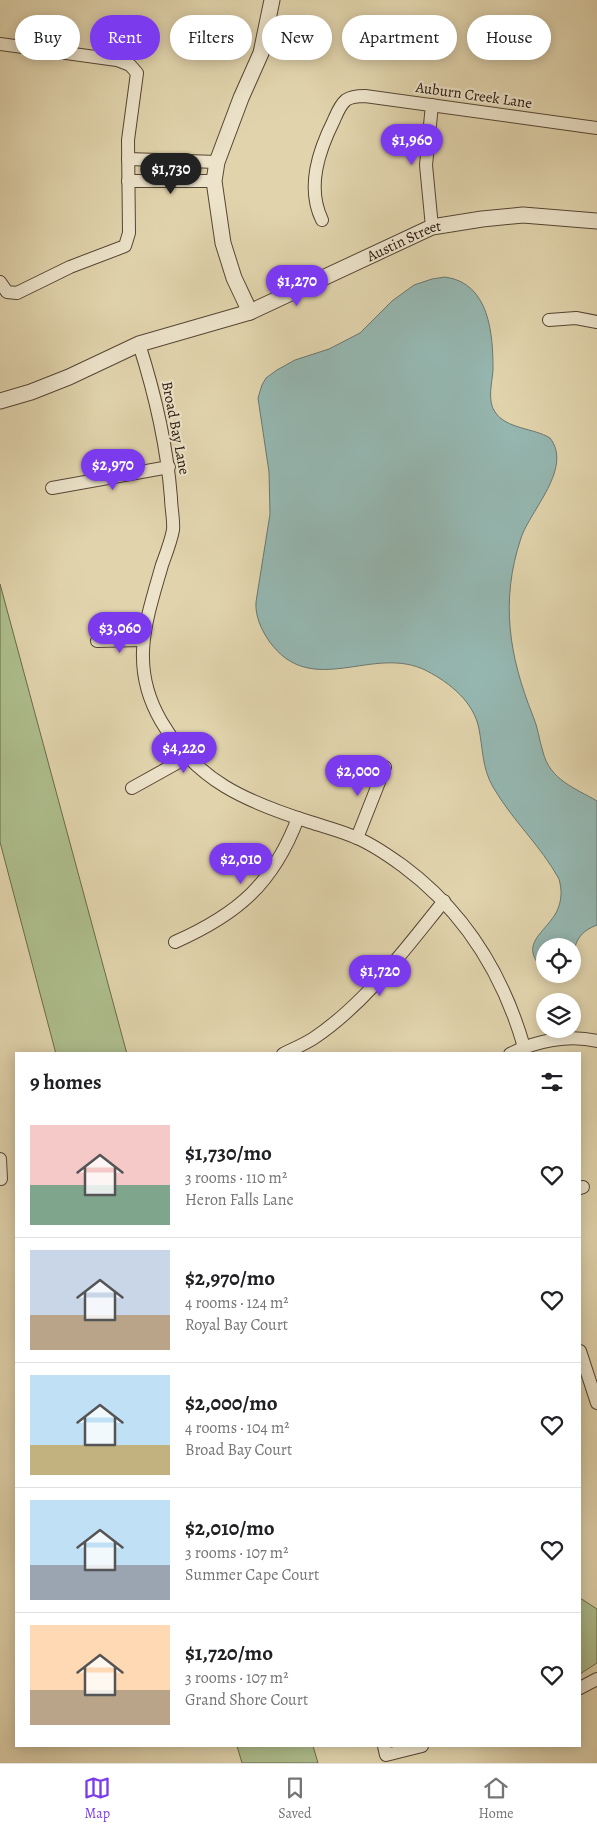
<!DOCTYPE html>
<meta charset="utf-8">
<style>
:root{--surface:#fff;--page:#f6f6f6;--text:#202124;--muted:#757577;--line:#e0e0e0;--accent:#7c3aed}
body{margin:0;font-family:Alegreya,serif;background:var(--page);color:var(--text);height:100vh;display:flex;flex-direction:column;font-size:19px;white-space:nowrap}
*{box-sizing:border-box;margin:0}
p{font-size:16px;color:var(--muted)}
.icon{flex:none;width:28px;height:28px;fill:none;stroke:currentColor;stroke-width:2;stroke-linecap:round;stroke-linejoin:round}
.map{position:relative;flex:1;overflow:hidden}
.panel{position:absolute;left:15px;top:1052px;width:566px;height:695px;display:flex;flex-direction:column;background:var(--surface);border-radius:0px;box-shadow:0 2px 12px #0003}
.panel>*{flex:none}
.top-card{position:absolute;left:15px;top:15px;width:568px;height:45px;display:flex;gap:10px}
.buttons{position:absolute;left:536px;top:938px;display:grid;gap:10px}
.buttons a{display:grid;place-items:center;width:45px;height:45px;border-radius:50%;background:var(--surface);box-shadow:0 2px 12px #0003;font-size:25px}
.price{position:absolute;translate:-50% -42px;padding:0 11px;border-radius:18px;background:var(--accent);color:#fff;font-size:16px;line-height:32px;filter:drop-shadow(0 1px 2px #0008)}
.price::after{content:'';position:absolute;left:50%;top:30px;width:15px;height:11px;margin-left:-8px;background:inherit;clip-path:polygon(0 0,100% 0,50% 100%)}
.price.on{background:#222;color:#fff}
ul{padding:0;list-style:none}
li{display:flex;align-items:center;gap:15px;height:125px;padding:0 15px}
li+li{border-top:1px solid var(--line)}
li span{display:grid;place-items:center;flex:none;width:140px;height:100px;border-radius:0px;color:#555}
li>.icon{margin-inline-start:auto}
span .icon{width:60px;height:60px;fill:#fffc;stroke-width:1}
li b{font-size:21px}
h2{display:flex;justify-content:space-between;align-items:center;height:60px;padding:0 15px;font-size:21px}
.chip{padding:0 18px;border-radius:22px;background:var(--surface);box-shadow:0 2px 12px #0003;font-size:18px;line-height:45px}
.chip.on{background:var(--accent);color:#fff}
.menu{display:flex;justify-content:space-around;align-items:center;height:70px;border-top:1px solid var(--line);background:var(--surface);font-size:14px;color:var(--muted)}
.menu a{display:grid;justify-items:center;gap:2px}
.menu .on{color:var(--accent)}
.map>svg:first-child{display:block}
</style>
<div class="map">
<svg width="597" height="1763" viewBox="0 0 597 1763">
<rect width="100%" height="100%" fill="#e1d4ad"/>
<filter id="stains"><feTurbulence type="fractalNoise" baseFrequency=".004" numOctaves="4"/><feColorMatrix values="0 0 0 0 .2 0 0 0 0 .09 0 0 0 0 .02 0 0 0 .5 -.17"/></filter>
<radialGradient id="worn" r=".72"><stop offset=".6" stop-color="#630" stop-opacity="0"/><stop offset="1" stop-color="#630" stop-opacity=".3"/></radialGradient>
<!-- green -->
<g fill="#aebe8d" stroke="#6a6a4c">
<polygon points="0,584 127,1054 56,1054 0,842"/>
<polygon points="580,1598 597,1609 597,1663 580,1674"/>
<polygon points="237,1746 313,1746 318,1763 242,1763"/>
</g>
<!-- water -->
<path fill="#95b7b1" stroke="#69776f" d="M445 277C490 283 493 335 493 370 492 383 487 401 495 412 506 429 534 428 550 438 573 468 531 509 521 538 500 601 509 656 533 716 538 728 539 739 543 752 550 780 575 788 597 801V925C581 931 575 940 573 957L572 946H545V971C516 944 546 933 557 911 562 900 562 890 559 879 541 846 512 820 493 787 482 768 483 749 479 729 474 702 450 683 427 671 373 643 312 701 269 641 261 629 255 616 256 602L270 514 269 472 258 398 262 385 266 378 277 370 295 360 329 349 360 333 392 301 414 285 432 279Z"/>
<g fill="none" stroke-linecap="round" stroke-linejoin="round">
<defs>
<g id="minor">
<polyline points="0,44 117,60 130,65 137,73 128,140 129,233 125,246 70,267 17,293 7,292 0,282"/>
<polyline points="432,105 426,165 432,227"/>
<polyline points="128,159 217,162"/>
<polyline points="128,181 214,181"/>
<path d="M322 220C306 187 319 150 334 120 337 113 340 105 346 100 352 96 359 96 365 96L597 128"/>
<polyline points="549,320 576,318 597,322"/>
<path d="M139 344C155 394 167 446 171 498 171 508 174 520 173 530 171 541 166 554 162 565 146 621 129 666 161 721 196 781 247 802 310 822 325 827 342 831 357 838 374 845 389 856 403 866 465 912 503 974 524 1047"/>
<polyline points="52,488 169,467"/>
<polyline points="97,641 142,640"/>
<polyline points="132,788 186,758"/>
<polyline points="357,838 385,767"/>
<path d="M175 942C238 914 273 884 298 818"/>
<path d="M283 1054C293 1049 305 1044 314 1038 366 1003 405 949 444 901"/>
<path d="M510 1054C535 1041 569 1034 597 1041"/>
<polyline points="0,1159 1,1179"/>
<polyline points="580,1188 583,1187"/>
<polyline points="580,1351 597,1403"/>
<polyline points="580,1688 597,1679"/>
<polyline points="384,1746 386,1755 422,1746"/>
</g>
<g id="tertiary">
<polyline points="250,312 234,278 223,243 214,181 217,162 241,98 261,53 272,0"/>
<path id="s1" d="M0 401 31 392 69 377 139 344 250 312 432 227 482 219 523 215 597 221"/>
</g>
</defs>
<!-- minor casing -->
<use href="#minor" stroke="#564634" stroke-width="14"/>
<!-- tertiary casing -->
<use href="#tertiary" stroke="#564634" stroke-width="17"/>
<!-- minor -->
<use href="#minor" stroke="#ece3ca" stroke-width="12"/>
<!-- tertiary -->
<use href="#tertiary" stroke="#ece3ca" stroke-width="15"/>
</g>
<g text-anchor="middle" stroke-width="4.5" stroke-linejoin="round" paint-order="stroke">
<!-- street labels -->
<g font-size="15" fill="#27160c" stroke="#ece3ca">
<text transform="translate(474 95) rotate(8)" y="5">Auburn Creek Lane</text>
<text dy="5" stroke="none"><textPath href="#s1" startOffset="436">Austin Street</textPath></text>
<text transform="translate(176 428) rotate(79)" y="5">Broad Bay Lane</text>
</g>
</g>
<rect width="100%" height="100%" filter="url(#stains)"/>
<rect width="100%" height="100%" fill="url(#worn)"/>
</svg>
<div class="buttons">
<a><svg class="icon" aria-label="locate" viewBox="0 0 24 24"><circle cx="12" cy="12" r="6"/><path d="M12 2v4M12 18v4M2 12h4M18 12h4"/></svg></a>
<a><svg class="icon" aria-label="layers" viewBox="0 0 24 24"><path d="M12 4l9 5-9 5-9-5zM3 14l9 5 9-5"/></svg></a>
</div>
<b class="price" style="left:412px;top:166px">$1,960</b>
<b class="price on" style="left:171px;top:195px">$1,730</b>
<b class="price" style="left:297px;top:307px">$1,270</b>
<b class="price" style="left:113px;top:491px">$2,970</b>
<b class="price" style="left:120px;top:654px">$3,060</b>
<b class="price" style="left:184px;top:774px">$4,220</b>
<b class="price" style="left:358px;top:797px">$2,000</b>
<b class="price" style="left:241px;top:885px">$2,010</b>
<b class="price" style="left:380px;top:997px">$1,720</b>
<div class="top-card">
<a class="chip">Buy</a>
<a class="chip on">Rent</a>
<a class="chip">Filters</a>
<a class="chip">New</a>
<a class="chip">Apartment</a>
<a class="chip">House</a>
</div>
<section class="panel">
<h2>9 homes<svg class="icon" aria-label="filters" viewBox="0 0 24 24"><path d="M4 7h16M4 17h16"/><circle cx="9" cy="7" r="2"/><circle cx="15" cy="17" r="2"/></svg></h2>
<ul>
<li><span style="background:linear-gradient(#f6c9c9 60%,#7fa58c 0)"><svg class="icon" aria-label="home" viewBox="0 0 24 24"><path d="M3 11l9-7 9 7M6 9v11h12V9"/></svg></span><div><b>$1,730/mo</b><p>3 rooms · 110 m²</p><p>Heron Falls Lane</p></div><svg class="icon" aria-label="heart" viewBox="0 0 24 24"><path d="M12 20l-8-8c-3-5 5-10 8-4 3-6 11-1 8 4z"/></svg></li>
<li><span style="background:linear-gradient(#c9d6e8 65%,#b9a48a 0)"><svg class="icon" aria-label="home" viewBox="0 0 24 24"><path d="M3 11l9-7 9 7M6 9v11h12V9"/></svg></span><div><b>$2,970/mo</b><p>4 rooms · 124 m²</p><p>Royal Bay Court</p></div><svg class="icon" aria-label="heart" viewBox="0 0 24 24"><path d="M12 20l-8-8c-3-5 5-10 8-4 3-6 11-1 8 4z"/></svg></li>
<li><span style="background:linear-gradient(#bfe0f5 70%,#c2b280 0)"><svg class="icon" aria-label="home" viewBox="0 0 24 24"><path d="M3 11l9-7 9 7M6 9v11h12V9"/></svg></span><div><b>$2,000/mo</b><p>4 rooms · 104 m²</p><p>Broad Bay Court</p></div><svg class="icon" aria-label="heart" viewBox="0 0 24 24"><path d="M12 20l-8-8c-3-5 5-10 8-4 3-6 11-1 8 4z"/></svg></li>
<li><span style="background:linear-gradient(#bfe0f5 65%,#9aa5b1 0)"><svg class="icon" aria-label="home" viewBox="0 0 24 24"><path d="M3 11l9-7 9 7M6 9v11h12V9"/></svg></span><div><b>$2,010/mo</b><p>3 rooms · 107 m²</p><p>Summer Cape Court</p></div><svg class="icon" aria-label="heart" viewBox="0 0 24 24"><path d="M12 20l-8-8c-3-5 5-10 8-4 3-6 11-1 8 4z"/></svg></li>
<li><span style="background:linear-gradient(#ffd9b3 65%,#b9a48a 0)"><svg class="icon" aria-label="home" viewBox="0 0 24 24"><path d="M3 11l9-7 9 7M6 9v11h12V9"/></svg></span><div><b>$1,720/mo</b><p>3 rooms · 107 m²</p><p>Grand Shore Court</p></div><svg class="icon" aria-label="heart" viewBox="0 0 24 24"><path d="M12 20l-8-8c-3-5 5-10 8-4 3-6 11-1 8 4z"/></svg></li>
</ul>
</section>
</div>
<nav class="menu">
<a class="on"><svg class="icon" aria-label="map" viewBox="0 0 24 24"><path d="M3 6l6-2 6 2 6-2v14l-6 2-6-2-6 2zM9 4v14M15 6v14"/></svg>Map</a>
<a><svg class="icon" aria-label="saved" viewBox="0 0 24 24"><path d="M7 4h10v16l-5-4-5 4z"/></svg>Saved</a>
<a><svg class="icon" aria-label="home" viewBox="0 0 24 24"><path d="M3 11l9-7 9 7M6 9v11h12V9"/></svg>Home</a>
</nav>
